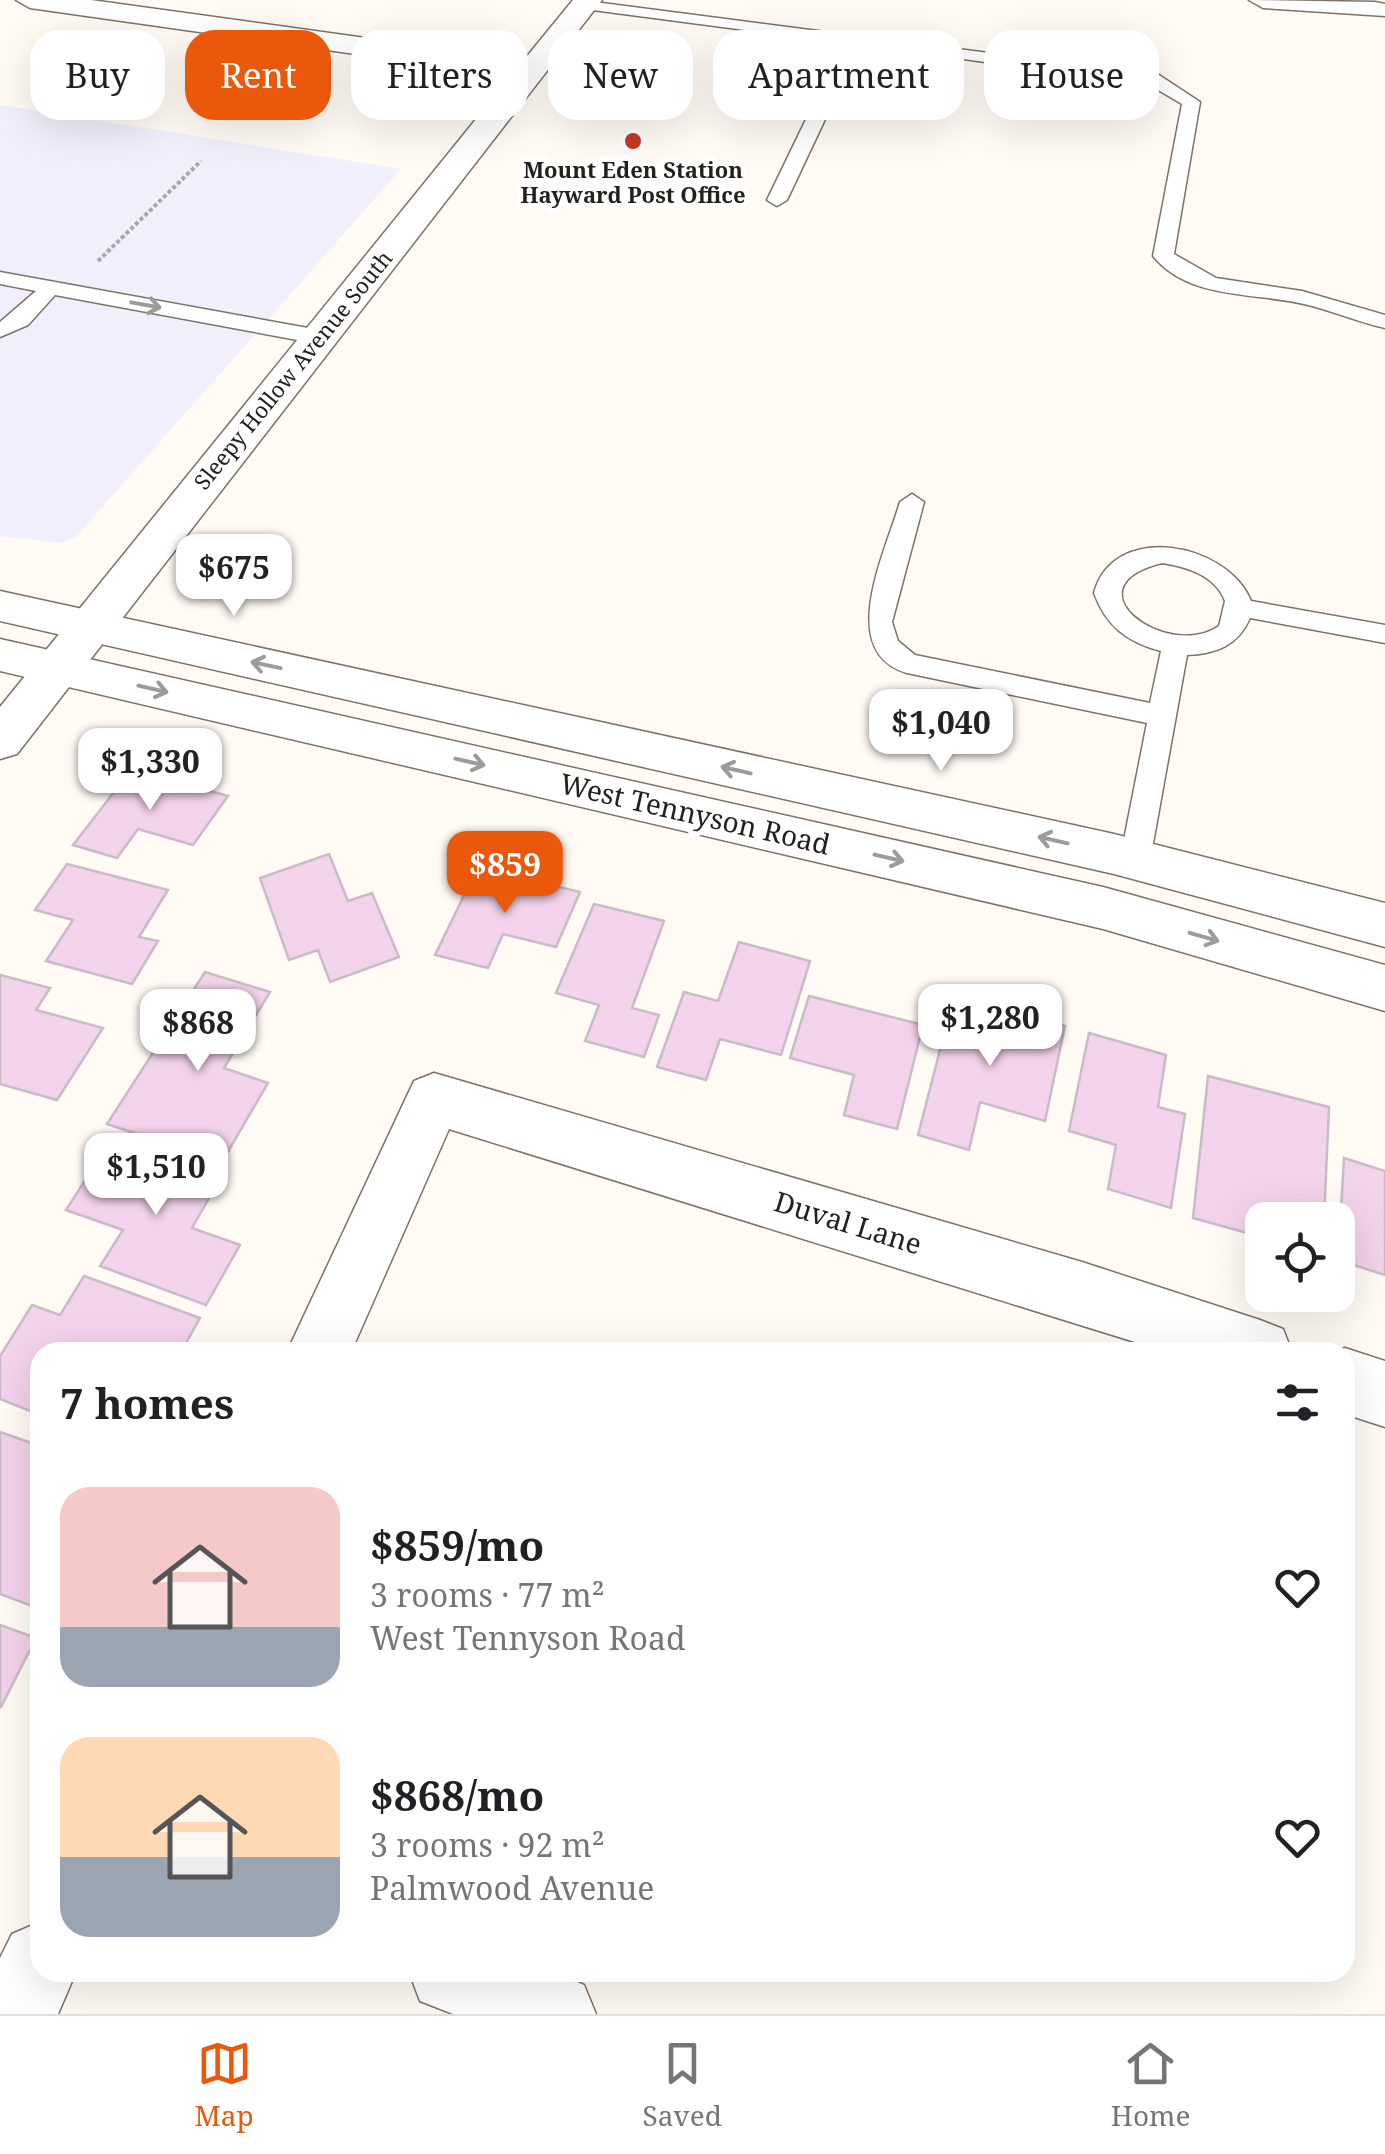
<!DOCTYPE html>
<meta charset="utf-8">
<style>
:root{--surface:#fff;--page:#f6f6f6;--text:#202124;--muted:#757577;--line:#e0e0e0;--accent:#ea580c}
body{margin:0;font-family:"Noto Serif",serif;background:var(--page);color:var(--text);height:100vh;display:flex;flex-direction:column;font-size:38px;white-space:nowrap}
*{box-sizing:border-box;margin:0}
p{font-size:32px;color:var(--muted)}
.icon{flex:none;width:55px;height:55px;fill:none;stroke:currentColor;stroke-width:2;stroke-linecap:round;stroke-linejoin:round}
.map{position:relative;flex:1;overflow:hidden}
.side{position:absolute;left:30px;top:1342px;width:1325px;height:640px;display:flex;flex-direction:column;background:var(--surface);border-radius:30px;box-shadow:0 10px 40px #0002}
.side>*{flex:none}
.top-card{position:absolute;left:30px;top:30px;width:1325px;height:90px;display:flex;gap:20px}
.buttons{position:absolute;left:1245px;top:1202px;display:grid;gap:20px}
.buttons a{display:grid;place-items:center;width:110px;height:110px;border-radius:20px;background:var(--surface);box-shadow:0 10px 40px #0002;font-size:50px}
.price{position:absolute;translate:-50% -85px;padding:0 22px;border-radius:20px;background:#fff;color:#222;font-size:32px;line-height:65px;filter:drop-shadow(0 2px 5px #0008)}
.price::after{content:'';position:absolute;left:50%;top:60px;width:30px;height:22px;margin-left:-15px;background:inherit;clip-path:polygon(0 0,100% 0,50% 100%)}
.price.selected{background:var(--accent);color:#fff}
ul{padding:0;list-style:none}
li{display:flex;align-items:center;gap:30px;height:250px;padding:0 30px}
li span{display:grid;place-items:center;flex:none;width:280px;height:200px;border-radius:30px;color:#555}
li>.icon{margin-inline-start:auto}
span .icon{width:120px;height:120px;fill:#fffc;stroke-width:1}
li b{font-size:42px}
h2{display:flex;justify-content:space-between;align-items:center;height:120px;padding:0 30px;font-size:42px}
.pill{padding:0 35px;border-radius:30px;background:var(--surface);box-shadow:0 10px 40px #0002;font-size:35px;line-height:90px}
.pill.selected{background:var(--accent);color:#fff}
.menu{display:flex;justify-content:space-around;align-items:center;height:140px;border-top:2px solid var(--line);background:var(--surface);font-size:28px;color:var(--muted)}
.menu a{display:grid;justify-items:center;gap:5px}
.menu .selected{color:var(--accent)}
.map>svg:first-child{display:block}
</style>
<div class="map">
<svg width="1385" height="2014" viewBox="0 0 1385 2014">
<rect width="100%" height="100%" fill="#fffaf4"/>
<!-- medical -->
<polygon fill="#f1effc" points="0,105 401,169 75,538 59,543 0,536"/>
<!-- building -->
<g fill="#f3d2eb" stroke="#c9bbc6" stroke-width="2.5">
<polygon points="132,769 228,796 193,845 138,829 117,858 73,845"/>
<polygon points="329,854 348,901 372,893 399,957 330,982 318,950 289,960 260,878"/>
<polygon points="67,864 168,890 139,937 158,941 132,984 46,961 73,920 35,910"/>
<polygon points="478,867 580,892 556,947 503,934 488,968 435,955"/>
<polygon points="594,904 664,921 632,1008 659,1015 644,1057 585,1041 599,1005 556,993"/>
<polygon points="739,942 810,961 781,1055 720,1039 706,1080 657,1067 684,992 718,1001"/>
<polygon points="205,972 270,992 224,1068 268,1083 222,1162 107,1124"/>
<polygon points="0,975 50,988 36,1010 103,1028 57,1100 0,1084"/>
<polygon points="809,996 923,1025 897,1129 844,1115 854,1075 790,1058"/>
<polygon points="954,996 1065,1026 1045,1121 980,1102 969,1150 918,1135"/>
<polygon points="1089,1033 1166,1055 1158,1107 1185,1114 1171,1208 1108,1189 1116,1145 1069,1131"/>
<polygon points="1208,1076 1329,1107 1324,1220 1279,1215 1279,1220 1262,1220 1262,1237 1193,1218"/>
<polygon points="114,1135 224,1172 192,1228 240,1245 206,1305 100,1266 123,1230 66,1210"/>
<polygon points="1344,1158 1385,1171 1385,1275 1338,1260"/>
<polygon points="84,1276 200,1318 181,1352 40,1352 40,1415 0,1399 0,1356 32,1305 60,1315"/>
<polygon points="0,1432 40,1446 40,1609 0,1594"/>
<polygon points="0,1625 36,1638 1,1707 0,1707"/>
</g>
<g fill="none" stroke-linecap="round" stroke-linejoin="round">
<defs>
<g id="lane">
<path d="M579 0 1159 75 1200 102 1174 254 1216 278 1302 291 1385 315V328C1357 322 1331 310 1304 304 1253 292 1189 300 1153 256L1182 104 1148 84 860 45 787 200 777 206 767 200 843 43 585 9 579 8Z"/>
<polygon points="0,272 319,330 330,337 319,344 55,295 28,325 0,337 0,322 36,291 0,284"/>
<path d="M912 494 924 502 892 622 898 641 915 655 1150 703 1161 651C1127 642 1106 626 1094 593 1113 521 1227 542 1251 601L1385 625V643L1250 618C1238 646 1215 654 1187 655L1150 860 1146 868 1135 872 1124 868 1120 860 1147 723 907 673C835 652 886 551 900 502ZM1162 563C1187 567 1215 575 1225 601L1219 626C1167 662 1065 587 1162 563Z"/>
</g>
<g id="street">
<polygon points="16,0 91,0 524,60 573,0 602,0 17,754 0,759 0,707 511,76 30,8"/>
<polygon points="1249,0 1375,2 1385,4 1385,16 1263,8"/>
<polygon points="434,1073 1082,1262 1260,1320 1283,1329 1292,1352 1167,1352 449,1129 351,1352 287,1352 414,1081"/>
<polygon points="1345,1348 1385,1361 1385,1427 1345,1414 1345,1352 1335,1352"/>
<polygon points="40,1922 40,1972 76,1972 58,2014 0,2014 0,1958 12,1934"/>
<polygon points="409,1972 554,1972 584,1985 596,2014 453,2014 420,2001"/>
</g>
<g id="secondary">
<polygon points="0,591 1114,834 1385,903 1385,947 1114,874 0,621"/>
<polygon points="0,639 1103,887 1385,965 1385,1011 1103,929 0,671"/>
</g>
</defs>
<!-- lane casing -->
<use href="#lane" stroke="#7c7366" stroke-width="3"/>
<!-- street casing -->
<use href="#street" stroke="#7c7366" stroke-width="3"/>
<!-- secondary casing -->
<use href="#secondary" stroke="#7c7366" stroke-width="3"/>
<!-- path -->
<polyline stroke="#aca7a2" stroke-width="4" stroke-dasharray="4 2.5" stroke-linecap="butt" points="98,261 201,161"/>
<!-- lane -->
<use href="#lane" fill="#fff" fill-rule="evenodd"/>
<!-- street -->
<use href="#street" fill="#fff" fill-rule="evenodd"/>
<!-- secondary -->
<use href="#secondary" fill="#fff" fill-rule="evenodd"/>
</g>
<!-- one-way arrows -->
<defs><path id="oneway-shaft" d="M-6 0H5M1.5-3L5.5 0L1.5 3" fill="none" stroke-width="1.6" stroke-linecap="round" stroke-linejoin="round" transform="scale(2.5)"/></defs>
<g stroke="#9c9b98">
<use href="#oneway-shaft" transform="translate(146 305) rotate(10)"/>
<use href="#oneway-shaft" transform="translate(266 665) rotate(-168)"/>
<use href="#oneway-shaft" transform="translate(153 689) rotate(13)"/>
<use href="#oneway-shaft" transform="translate(470 762) rotate(13)"/>
<use href="#oneway-shaft" transform="translate(736 770) rotate(-167)"/>
<use href="#oneway-shaft" transform="translate(1053 840) rotate(-167)"/>
<use href="#oneway-shaft" transform="translate(889 858) rotate(13)"/>
<use href="#oneway-shaft" transform="translate(1204 937) rotate(16)"/>
</g>
<!-- markers -->
<circle fill="#c53925" stroke="#fff" stroke-width="4" cx="633" cy="141" r="10"/>
<g text-anchor="middle" stroke-width="10" stroke-linejoin="round" paint-order="stroke">
<!-- far-poi labels -->
<g font-size="22" font-weight="bold" fill="#24201b" stroke="#fff">
<text x="633" y="178">Mount Eden Station<tspan x="633" dy="25">Hayward Post Office</tspan></text>
</g>
<!-- far-street labels -->
<g font-size="22" fill="#24201b" stroke="#fff">
<text transform="translate(293 370) rotate(-51)" y="8">Sleepy Hollow Avenue South</text>
</g>
<!-- street labels -->
<g font-size="28" fill="#24201b" stroke="#fff">
<text transform="translate(695 814) rotate(13)" y="10">West Tennyson Road</text>
<text transform="translate(848 1223) rotate(17)" y="10">Duval Lane</text>
</g>
</g>
</svg>
<div class="buttons">
<a><svg class="icon" aria-label="locate" viewBox="0 0 24 24"><circle cx="12" cy="12" r="6"/><path d="M12 2v4M12 18v4M2 12h4M18 12h4"/></svg></a>
</div>
<b class="price" style="left:234px;top:619px">$675</b>
<b class="price" style="left:941px;top:774px">$1,040</b>
<b class="price" style="left:150px;top:813px">$1,330</b>
<b class="price selected" style="left:505px;top:916px">$859</b>
<b class="price" style="left:990px;top:1069px">$1,280</b>
<b class="price" style="left:198px;top:1074px">$868</b>
<b class="price" style="left:156px;top:1218px">$1,510</b>
<div class="top-card">
<a class="pill">Buy</a>
<a class="pill selected">Rent</a>
<a class="pill">Filters</a>
<a class="pill">New</a>
<a class="pill">Apartment</a>
<a class="pill">House</a>
</div>
<section class="side">
<h2>7 homes<svg class="icon" aria-label="filters" viewBox="0 0 24 24"><path d="M4 7h16M4 17h16"/><circle cx="9" cy="7" r="2"/><circle cx="15" cy="17" r="2"/></svg></h2>
<ul>
<li><span style="background:linear-gradient(#f6c9c9 70%,#9aa5b1 0)"><svg class="icon" aria-label="home" viewBox="0 0 24 24"><path d="M3 11l9-7 9 7M6 9v11h12V9"/></svg></span><div><b>$859/mo</b><p>3 rooms · 77 m²</p><p>West Tennyson Road</p></div><svg class="icon" aria-label="heart" viewBox="0 0 24 24"><path d="M12 20l-8-8c-3-5 5-10 8-4 3-6 11-1 8 4z"/></svg></li>
<li><span style="background:linear-gradient(#ffd9b3 60%,#9aa5b1 0)"><svg class="icon" aria-label="home" viewBox="0 0 24 24"><path d="M3 11l9-7 9 7M6 9v11h12V9"/></svg></span><div><b>$868/mo</b><p>3 rooms · 92 m²</p><p>Palmwood Avenue</p></div><svg class="icon" aria-label="heart" viewBox="0 0 24 24"><path d="M12 20l-8-8c-3-5 5-10 8-4 3-6 11-1 8 4z"/></svg></li>
</ul>
</section>
</div>
<nav class="menu">
<a class="selected"><svg class="icon" aria-label="map" viewBox="0 0 24 24"><path d="M3 6l6-2 6 2 6-2v14l-6 2-6-2-6 2zM9 4v14M15 6v14"/></svg>Map</a>
<a><svg class="icon" aria-label="saved" viewBox="0 0 24 24"><path d="M7 4h10v16l-5-4-5 4z"/></svg>Saved</a>
<a><svg class="icon" aria-label="home" viewBox="0 0 24 24"><path d="M3 11l9-7 9 7M6 9v11h12V9"/></svg>Home</a>
</nav>
